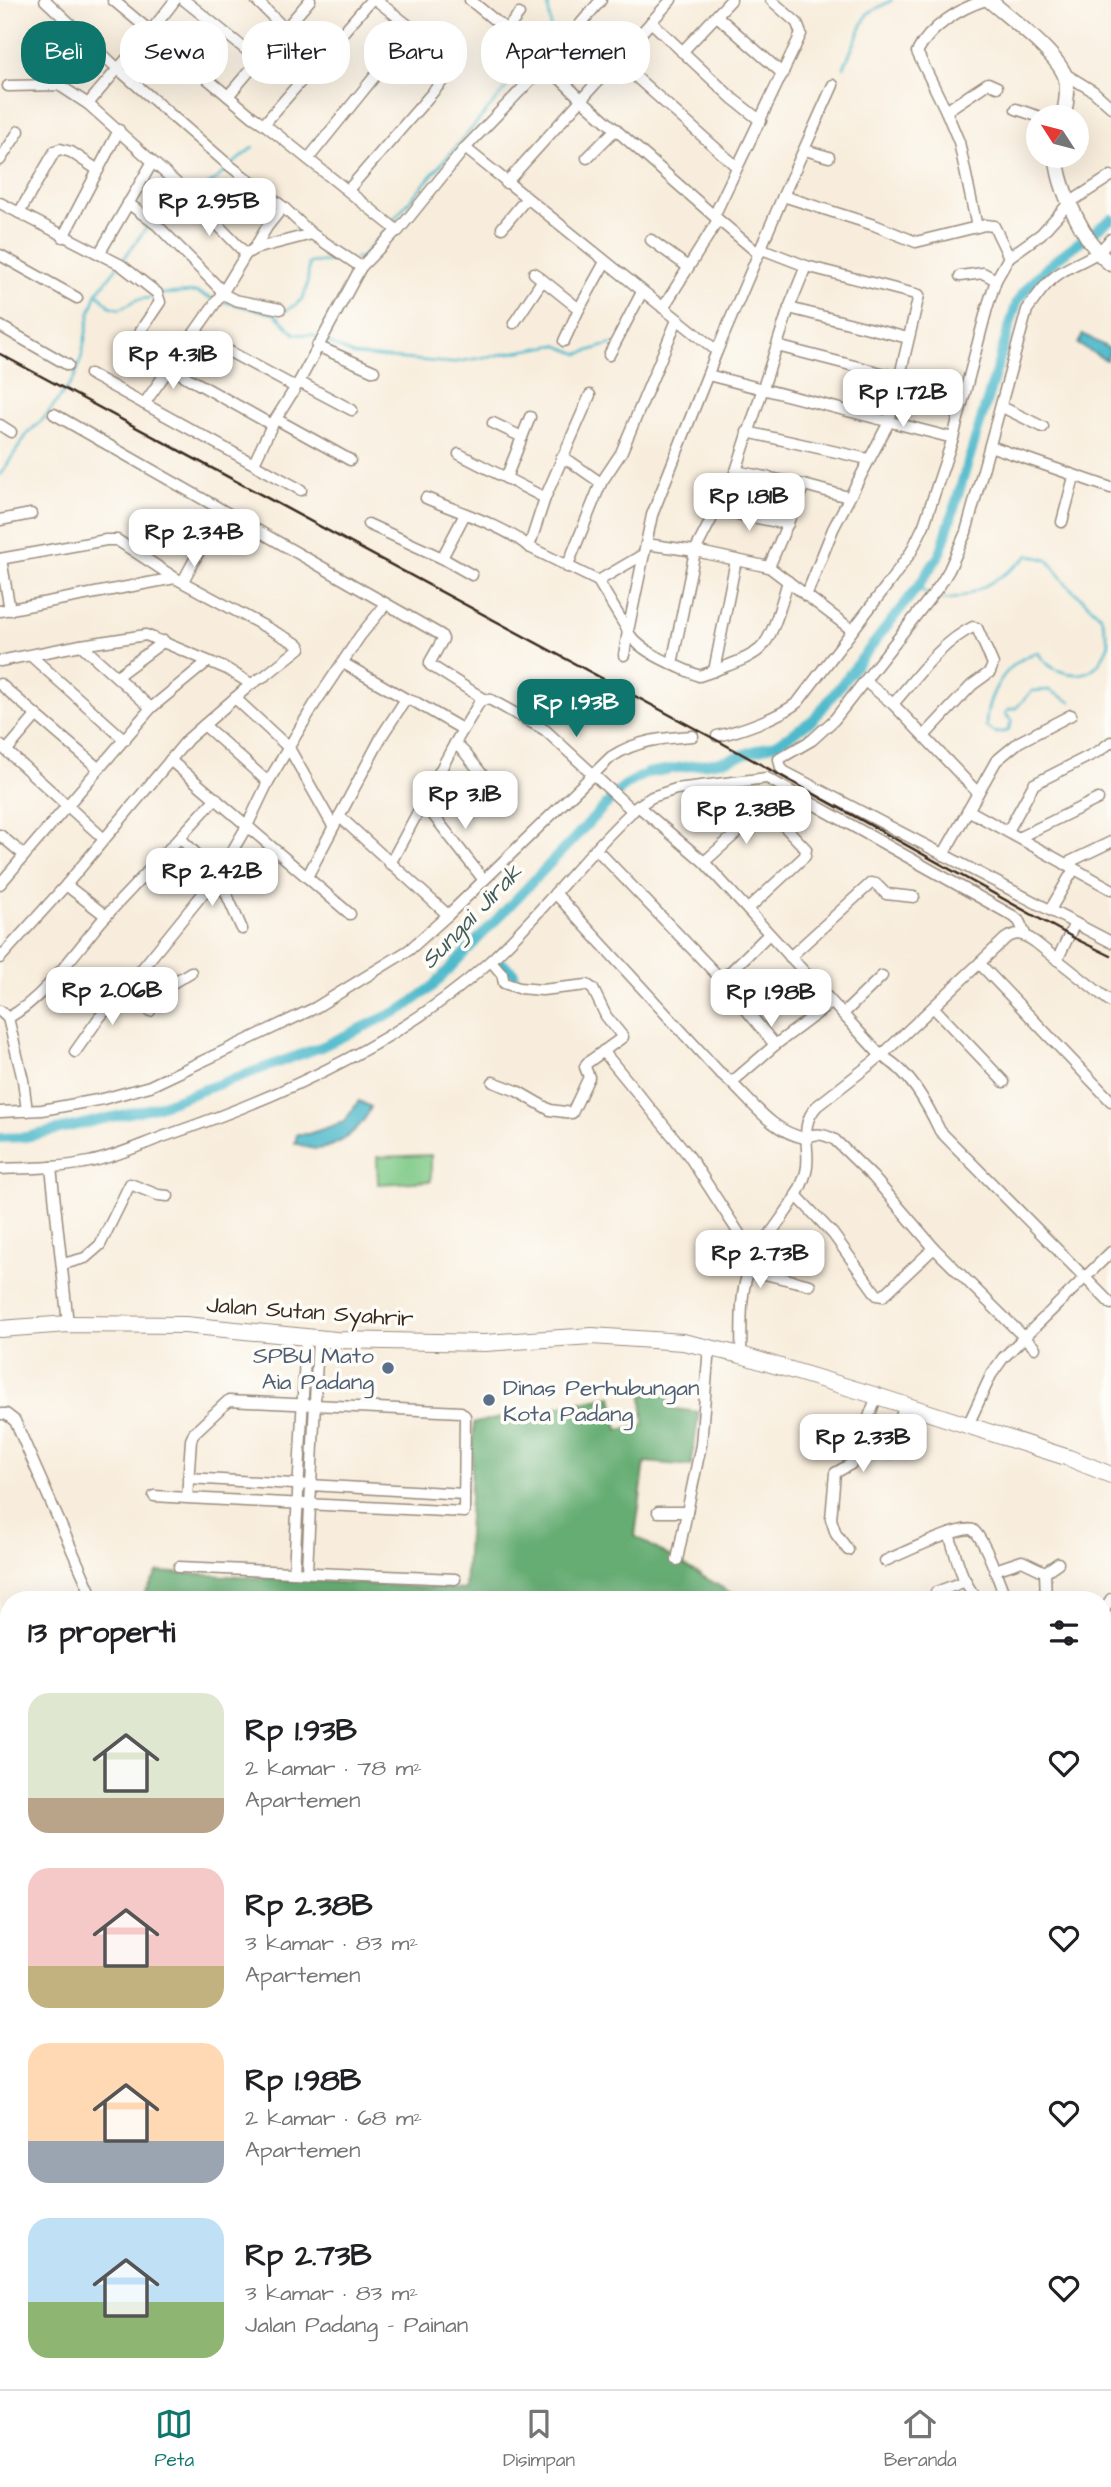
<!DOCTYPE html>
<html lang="id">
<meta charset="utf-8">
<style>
:root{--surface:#fff;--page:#f2f2f2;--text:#202124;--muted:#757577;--line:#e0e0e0;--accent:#0f766e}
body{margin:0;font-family:"Architects Daughter",sans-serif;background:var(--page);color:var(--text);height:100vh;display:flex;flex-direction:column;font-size:26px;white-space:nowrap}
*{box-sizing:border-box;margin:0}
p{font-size:23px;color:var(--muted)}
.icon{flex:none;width:38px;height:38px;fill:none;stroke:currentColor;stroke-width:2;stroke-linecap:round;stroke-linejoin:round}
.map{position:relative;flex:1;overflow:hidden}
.panel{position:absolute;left:0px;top:1591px;width:1111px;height:800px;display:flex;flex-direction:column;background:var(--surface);border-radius:28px 28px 0 0;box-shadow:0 7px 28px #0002}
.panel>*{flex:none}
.banner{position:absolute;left:21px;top:21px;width:700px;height:63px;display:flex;gap:14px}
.needle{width:46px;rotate:306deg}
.controls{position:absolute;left:1026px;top:105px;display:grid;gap:14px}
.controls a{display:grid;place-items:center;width:63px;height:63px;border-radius:50%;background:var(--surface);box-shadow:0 7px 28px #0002;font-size:35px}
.price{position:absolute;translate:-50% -60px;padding:0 16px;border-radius:14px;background:#fff;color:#222;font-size:23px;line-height:46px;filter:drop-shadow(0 2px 4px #0008)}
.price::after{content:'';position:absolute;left:50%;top:42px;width:21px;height:16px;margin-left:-10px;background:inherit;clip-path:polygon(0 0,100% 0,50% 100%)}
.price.current{background:var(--accent);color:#fff}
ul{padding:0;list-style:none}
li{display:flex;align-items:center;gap:21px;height:175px;padding:0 28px}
li span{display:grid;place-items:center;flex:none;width:196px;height:140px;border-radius:21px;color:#555}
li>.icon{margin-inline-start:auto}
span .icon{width:84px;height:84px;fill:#fffc;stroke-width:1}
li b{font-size:30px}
h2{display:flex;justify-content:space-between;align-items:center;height:84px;padding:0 28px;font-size:30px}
.pill{padding:0 24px;border-radius:28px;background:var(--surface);box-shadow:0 7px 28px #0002;font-size:24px;line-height:63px}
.pill.current{background:var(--accent);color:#fff}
.tabs{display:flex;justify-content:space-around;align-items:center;height:98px;border-top:2px solid var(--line);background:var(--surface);font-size:19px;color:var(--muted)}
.tabs a{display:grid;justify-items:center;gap:4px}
.tabs .current{color:var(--accent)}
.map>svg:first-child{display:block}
</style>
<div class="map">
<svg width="1111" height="2389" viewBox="0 0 1111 2389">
<rect width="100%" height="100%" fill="#fdfcf7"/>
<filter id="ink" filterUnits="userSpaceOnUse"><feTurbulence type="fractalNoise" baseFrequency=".0143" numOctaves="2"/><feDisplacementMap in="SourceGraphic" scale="14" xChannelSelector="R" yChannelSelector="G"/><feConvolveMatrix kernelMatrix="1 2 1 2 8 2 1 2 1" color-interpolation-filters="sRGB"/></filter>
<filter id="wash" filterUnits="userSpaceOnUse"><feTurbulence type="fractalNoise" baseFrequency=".00686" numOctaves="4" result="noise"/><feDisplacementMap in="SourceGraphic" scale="28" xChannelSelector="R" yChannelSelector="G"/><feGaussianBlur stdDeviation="1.57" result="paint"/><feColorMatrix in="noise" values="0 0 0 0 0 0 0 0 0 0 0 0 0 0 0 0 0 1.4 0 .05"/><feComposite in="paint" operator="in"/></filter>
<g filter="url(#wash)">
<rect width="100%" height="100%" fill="#f8eddc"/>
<!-- green -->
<polygon fill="#7ec986" stroke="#5c7a52" stroke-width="2" points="431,1155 431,1181 378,1184 377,1157"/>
<!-- forest -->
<g fill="#66ad73" stroke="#506c48" stroke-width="2">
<polygon points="669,1394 668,1408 699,1412 691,1466 645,1462 635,1536 741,1599 141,1600 158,1572 465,1590 474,1423 612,1396 618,1430 644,1425 642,1395"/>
<polygon points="464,2382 490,2386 501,2382 586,2382 600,2389 448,2389"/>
</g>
<!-- water -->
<g fill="#4fbacc" stroke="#457275" stroke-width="2">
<polygon points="1083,334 1111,350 1106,360 1078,344"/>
<path d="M359 1101 371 1107C363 1127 339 1148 316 1149 310 1149 301 1145 295 1143L297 1134H308L344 1122Z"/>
</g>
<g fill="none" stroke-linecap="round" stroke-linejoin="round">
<!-- stream -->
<g stroke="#4fbacc" stroke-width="2.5">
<path d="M535 50C558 25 549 29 548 0"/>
<polyline points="844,67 867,14 892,0"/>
<polyline points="233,164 253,147"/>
<polyline points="193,193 206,187 228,169"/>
<polyline points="153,219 162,206 184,197"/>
<polyline points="392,221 504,91 531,55"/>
<polyline points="355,258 361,258 387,229"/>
<polyline points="122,261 149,224"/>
<polyline points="97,293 110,306 120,309 136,300 155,297"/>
<polyline points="160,294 196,292 215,300"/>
<polyline points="221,301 275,314 295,334 312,335 319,338"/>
<path d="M282 312C309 301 307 290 309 263L341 260"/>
<polyline points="325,341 354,355 451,363 556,345 579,354 611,344"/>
<polyline points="0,475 28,433 44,418 74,379 81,359 90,313 97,293 118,266"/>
<polyline points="917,588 929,594"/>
<path d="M935 597C958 609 1011 571 1029 555L1048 560 1067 585 1101 616 1109 644C1105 652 1101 663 1094 668 1077 681 1047 671 1038 652 1006 661 986 695 986 727L996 733 1008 731 1012 721 1005 714 1008 710 1016 708 1032 691 1049 690 1071 702"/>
</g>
<!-- canal -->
<g stroke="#4fbacc" stroke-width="10">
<polyline points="499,961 514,973"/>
<path d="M0 1138 26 1137 156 1107 321 1047 404 1008 432 987 624 786 647 773 726 760 778 743 814 719 917 588 940 554 1017 302C1039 266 1078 244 1111 219"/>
</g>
</g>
</g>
<g filter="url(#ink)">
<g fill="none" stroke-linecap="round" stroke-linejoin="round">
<defs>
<g id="street">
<polyline points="45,0 117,68 225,162 283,207 312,234 361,267"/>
<polyline points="113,0 253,117 264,124 371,0"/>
<path d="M175 0C148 37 117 68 88 104L182 188 246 254"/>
<polyline points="184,0 260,61"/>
<polyline points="256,0 285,29"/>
<polyline points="470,0 525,45 582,100 714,216"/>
<polyline points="717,16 783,74"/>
<polyline points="651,22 733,99 761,121"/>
<polyline points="507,29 519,14"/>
<polyline points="682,52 731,0"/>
<polyline points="618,61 737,167"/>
<polyline points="1062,72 1093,91 1111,107"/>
<polyline points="8,86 59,85 88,104"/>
<polyline points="228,96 310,0"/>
<polyline points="1016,109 1040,117"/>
<path d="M946 111 917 52C930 27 960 8 986 0"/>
<polyline points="264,124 398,231 465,148 546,64 601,0"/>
<polyline points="465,148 717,351"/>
<polyline points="805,150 829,157"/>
<polyline points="587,158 616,129"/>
<polyline points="308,159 413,29 376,0"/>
<polyline points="0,160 19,131"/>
<polyline points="506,183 671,0"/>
<polyline points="348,190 452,70 449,60 413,29"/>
<polyline points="783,196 874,225 916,242 985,225 994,226 1009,257"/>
<polyline points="0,203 121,265 157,293 160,302 141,330 140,334 176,360"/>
<polyline points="128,203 157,225 223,292"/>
<polyline points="19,213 55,151 60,149 71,152 98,170"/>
<polyline points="977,227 959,142 946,111 988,83 997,87"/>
<polyline points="502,228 526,199"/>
<polyline points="63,237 119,130"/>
<path d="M1111 239C1094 260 1081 259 1060 273 1046 282 1037 296 1027 310L966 532 949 570 940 585 834 720 812 740 779 759 781 768 785 772 1111 942"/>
<polyline points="651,240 688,267"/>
<polyline points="254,249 312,234"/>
<polyline points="762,249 806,266 919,295 889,422 833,529 806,596"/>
<polyline points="99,254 152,163"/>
<polyline points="759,254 714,216 801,34 797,23 771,0"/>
<polyline points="0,255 77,298"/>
<polyline points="534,273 579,309"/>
<polyline points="960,276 983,273 996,280"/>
<polyline points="221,293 235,300 280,309"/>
<polyline points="663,308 718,220"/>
<polyline points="789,308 908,338"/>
<polyline points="514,323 542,281"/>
<polyline points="0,326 68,365"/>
<polyline points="195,333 295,387"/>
<polyline points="564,341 579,309 605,262"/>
<polyline points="317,346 374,371"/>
<polyline points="777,346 901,378"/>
<polyline points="609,355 642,292"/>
<polyline points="170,368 272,425"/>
<polyline points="90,374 301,490"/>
<polyline points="708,375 953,438"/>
<polyline points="299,382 352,410"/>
<polyline points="590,395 545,498 529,547 598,581"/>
<polyline points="144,404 223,292 246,254 254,249 267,227 283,207"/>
<polyline points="1002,407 1043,427"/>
<polyline points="54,414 441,635 443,639 430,662 430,665 484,699"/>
<polyline points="276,419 350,460"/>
<polyline points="493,423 522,437"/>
<polyline points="0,425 11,432"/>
<polyline points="747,432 868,459"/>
<polyline points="990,446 1111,488"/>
<polyline points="459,454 545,498"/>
<polyline points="561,458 571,462 601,483"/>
<polyline points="254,463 272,425 299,382 361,267 396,231"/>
<polyline points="736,471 804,485 848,497"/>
<polyline points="506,478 530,417"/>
<path d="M426 498C456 511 505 526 529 547"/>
<polyline points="716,510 788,524"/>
<polyline points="0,520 31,514"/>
<polyline points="1062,522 1074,477"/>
<polyline points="368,524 442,558 465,514"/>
<polyline points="646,544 695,551 769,567 852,630"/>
<polyline points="442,558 472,575"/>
<polyline points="0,559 106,540 117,540 175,578 299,645 300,648 266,675 251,684 188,739 66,885 0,958"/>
<polyline points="1,559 10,610"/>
<path d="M736 560 714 671C728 665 747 660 760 649 774 636 782 600 788 581"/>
<polyline points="567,567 601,483 621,453 677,320"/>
<polyline points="769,567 804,485"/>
<polyline points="183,581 203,544 218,509"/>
<polyline points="0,611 175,578"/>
<polyline points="81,645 151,708"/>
<polyline points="624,655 628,631 598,581 644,554"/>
<polyline points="31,656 125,740"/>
<polyline points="0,661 81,645 146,635 227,669 251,684"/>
<polyline points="672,664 695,551 736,471 789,308 806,266"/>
<path d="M714 671 699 676C679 667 636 651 628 631L652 515 717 351 783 196 833 85"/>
<polyline points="117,676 164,641"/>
<polyline points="866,682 893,704 978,793"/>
<polyline points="0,684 98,768"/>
<polyline points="235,698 289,748 333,826"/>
<polyline points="406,699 417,703 462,729"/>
<path d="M893 704C917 677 940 643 973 627L977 628 993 664 990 672 972 685 924 736"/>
<polyline points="204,725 268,782"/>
<path d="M717 736C740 731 780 717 798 702L891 580 911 552 924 525 953 438 987 308 996 280 1009 257 1041 234 1069 203 1111 176"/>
<polyline points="455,743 479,703 484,699 491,700 545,730 633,811"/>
<polyline points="0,745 103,838"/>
<polyline points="7,750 36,716"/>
<polyline points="170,760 350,914"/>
<polyline points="423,802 483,879"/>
<path d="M638 806 704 862 881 1056C909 1069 928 1106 940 1131L1111 1304"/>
<polyline points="968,810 1111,889"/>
<polyline points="339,816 448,915"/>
<polyline points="1008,831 1034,784 1099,751 1111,742"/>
<polyline points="0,835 24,855"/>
<polyline points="1020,837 1098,799"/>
<polyline points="601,854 722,980 769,934"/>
<polyline points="943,855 996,761 1019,742 1071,715"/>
<polyline points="704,862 766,807 806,849 805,856 748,909"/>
<polyline points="390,864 455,743 465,753 510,809"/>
<polyline points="1065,864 1111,842"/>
<polyline points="307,877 383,734 406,699 343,663"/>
<polyline points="0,884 151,708 207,662"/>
<polyline points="66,885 106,916"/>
<path d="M555 893 718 1071C747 1093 767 1131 805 1138 815 1132 825 1134 835 1140L873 1177 934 1248 883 1296 877 1295 833 1234 796 1195"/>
<polyline points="1050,910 1074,869"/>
<polyline points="242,929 218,875 247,826 268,782 314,705 360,636 386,604"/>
<polyline points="790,957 871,883 876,884 886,894 914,897"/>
<polyline points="1057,960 1075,923"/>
<polyline points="491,961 502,974 504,983 519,988 542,990 587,985 593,989 606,1016 623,1037 587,1063 585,1067 589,1077 572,1113 550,1110 517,1091 493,1082"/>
<polyline points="980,964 1111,1101"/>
<polyline points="144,967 166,987 191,972"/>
<polyline points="133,980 218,875 180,838"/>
<polyline points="722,980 775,1045"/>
<polyline points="934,1008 1004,1082"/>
<path d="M0 1011 8 1018C48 995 75 951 105 917 142 877 180 838 216 798"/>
<polyline points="843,1014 882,976"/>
<polyline points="8,1018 23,1080 27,1111"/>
<polyline points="603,1051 689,1156 755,1258"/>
<polyline points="75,1052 99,1018 133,980 150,1011"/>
<polyline points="732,1082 775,1045 831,1003"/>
<path d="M0 1112 42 1110 103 1099 150 1086 315 1008 409 950 448 915 611 757C637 740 663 738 693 736"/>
<polyline points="51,1167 68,1324"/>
<path d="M0 1169C30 1168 60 1168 89 1162 115 1157 140 1145 165 1136 277 1098 400 1043 488 963 542 914 585 854 638 806L652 797 676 789 767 778 1013 916 1019 921 1025 934"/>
<polyline points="934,1248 1035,1348"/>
<polyline points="63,1264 85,1258 100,1245 130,1184 158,1195 168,1196"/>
<polyline points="749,1270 810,1285"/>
<path d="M741 1355C742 1328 739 1295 749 1270 763 1235 796 1209 806 1172 812 1150 797 1127 817 1106L881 1056 1005 939C1017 931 1024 934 1035 942L1111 1002"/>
<polyline points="0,1414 6,1414 15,1421 94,1600"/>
<polyline points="968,1425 991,1375 1003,1358 1111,1252"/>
<polyline points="888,1454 905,1405"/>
<polyline points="188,1478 464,1494"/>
<polyline points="154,1496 187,1498 464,1512 465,1416 461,1412 228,1401 194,1433 191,1440 187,1498"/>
<polyline points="658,1512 687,1512 701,1445 709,1347"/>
<path d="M949 1534C956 1555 962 1585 979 1600"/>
<polyline points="848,1550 836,1534 831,1519 835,1473 851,1464 877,1396"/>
<polyline points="677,1560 687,1512"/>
<path d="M885 1561C898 1555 964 1524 973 1530 984 1537 1001 1586 1006 1600"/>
<polyline points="179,1567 455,1579"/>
<polyline points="995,1570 1022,1561 1045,1572 1058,1563"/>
<polyline points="307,1571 318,1338"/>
<polyline points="294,1572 306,1337"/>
<polyline points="1045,1572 1046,1600"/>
<polyline points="934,1600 936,1592 966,1581"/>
<polyline points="1102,1613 1111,1599"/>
<polyline points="1102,1650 1111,1668"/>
<polyline points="1102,1815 1105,1834 1102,1839"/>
<polyline points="1102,1912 1111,1908"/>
<polyline points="1102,2052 1111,2070"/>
<polyline points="0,2119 9,2093"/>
<polyline points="1102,2170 1111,2166"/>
<polyline points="1102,2223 1111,2219"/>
<polyline points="1102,2267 1111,2263"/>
<polyline points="1102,2312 1111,2308"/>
<polyline points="0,2335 9,2334"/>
<polyline points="1102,2359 1111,2355"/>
<polyline points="604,2382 618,2389"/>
<polyline points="628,2382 632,2389"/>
<polyline points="715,2382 718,2389"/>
<polyline points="795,2382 799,2389"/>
<polyline points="837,2382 840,2389"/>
<polyline points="887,2382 890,2389"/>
<polyline points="659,2389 673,2382"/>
<polyline points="943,2389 958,2382"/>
<polyline points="1040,2389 1055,2382"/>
</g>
<g id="secondary">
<path d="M989 0C1008 17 1060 55 1066 79 1068 91 1066 106 1063 117"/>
<path d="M1057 156C1057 186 1086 246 1111 264"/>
</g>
<polyline id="primary" points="0,1329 68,1324 185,1325 336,1340 485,1343 592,1336 683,1342 741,1355 877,1396 1069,1458 1111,1475"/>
</defs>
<!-- street casing -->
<use href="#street" stroke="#9a8c7d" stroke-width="13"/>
<!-- secondary casing -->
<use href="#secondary" stroke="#9a8c7d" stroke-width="17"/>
<!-- primary casing -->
<use href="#primary" stroke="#9a8c7d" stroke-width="18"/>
<!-- street -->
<use href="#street" stroke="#fff" stroke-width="10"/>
<!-- secondary -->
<use href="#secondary" stroke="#fff" stroke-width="14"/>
<!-- primary -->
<use href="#primary" stroke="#fff" stroke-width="16"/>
<!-- rail -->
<polyline stroke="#3b2a1e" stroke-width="2.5" points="0,354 722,743 1076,939 1111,956"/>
</g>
</g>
<!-- markers -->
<g fill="#5c6f8a" stroke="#fdfcf7" stroke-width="2.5">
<circle cx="388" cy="1368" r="7"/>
<circle cx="489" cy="1400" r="7"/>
</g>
<g text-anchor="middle" stroke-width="7" stroke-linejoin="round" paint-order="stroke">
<!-- street labels -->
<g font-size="23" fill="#3b2a1e" stroke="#fdfcf7">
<text transform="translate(310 1311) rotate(4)" y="8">Jalan Sutan Syahrir</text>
</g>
<!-- service labels -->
<g font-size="23" fill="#4e5e75" stroke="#fdfcf7" text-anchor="end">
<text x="374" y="1363">SPBU Mato<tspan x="374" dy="26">Aia Padang</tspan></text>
<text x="503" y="1395" text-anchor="start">Dinas Perhubungan<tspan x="503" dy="26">Kota Padang</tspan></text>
</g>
<!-- water labels -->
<g font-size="24" font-style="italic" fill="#425c5b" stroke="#fdfcf7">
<text transform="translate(471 916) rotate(-46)" y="8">Sungai Jirak</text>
</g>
</g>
</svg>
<div class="controls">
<a><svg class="needle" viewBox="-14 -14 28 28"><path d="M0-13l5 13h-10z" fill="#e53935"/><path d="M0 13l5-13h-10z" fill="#757577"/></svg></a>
</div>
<b class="price" style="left:209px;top:238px">Rp 2.95B</b>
<b class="price" style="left:173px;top:391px">Rp 4.31B</b>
<b class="price" style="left:903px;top:429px">Rp 1.72B</b>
<b class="price" style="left:749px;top:533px">Rp 1.81B</b>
<b class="price" style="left:194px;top:569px">Rp 2.34B</b>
<b class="price current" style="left:576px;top:739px">Rp 1.93B</b>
<b class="price" style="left:465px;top:831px">Rp 3.1B</b>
<b class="price" style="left:746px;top:846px">Rp 2.38B</b>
<b class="price" style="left:212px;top:908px">Rp 2.42B</b>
<b class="price" style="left:112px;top:1027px">Rp 2.06B</b>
<b class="price" style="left:771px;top:1029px">Rp 1.98B</b>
<b class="price" style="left:760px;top:1290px">Rp 2.73B</b>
<b class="price" style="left:863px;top:1474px">Rp 2.33B</b>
<div class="banner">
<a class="pill current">Beli</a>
<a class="pill">Sewa</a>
<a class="pill">Filter</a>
<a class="pill">Baru</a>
<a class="pill">Apartemen</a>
</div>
<section class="panel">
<h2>13 properti<svg class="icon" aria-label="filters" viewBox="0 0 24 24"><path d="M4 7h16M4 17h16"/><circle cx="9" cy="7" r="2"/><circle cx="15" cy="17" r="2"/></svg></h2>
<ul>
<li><span style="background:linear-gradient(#dfe7d0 75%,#b9a48a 0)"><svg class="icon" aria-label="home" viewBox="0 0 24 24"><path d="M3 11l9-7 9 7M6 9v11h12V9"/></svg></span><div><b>Rp 1.93B</b><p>2 kamar · 78 m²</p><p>Apartemen</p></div><svg class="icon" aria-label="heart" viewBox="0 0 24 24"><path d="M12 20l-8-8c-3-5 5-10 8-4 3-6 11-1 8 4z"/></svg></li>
<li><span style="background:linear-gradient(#f6c9c9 70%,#c2b280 0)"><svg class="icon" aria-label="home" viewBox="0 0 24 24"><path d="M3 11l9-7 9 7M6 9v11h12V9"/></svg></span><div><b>Rp 2.38B</b><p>3 kamar · 83 m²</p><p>Apartemen</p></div><svg class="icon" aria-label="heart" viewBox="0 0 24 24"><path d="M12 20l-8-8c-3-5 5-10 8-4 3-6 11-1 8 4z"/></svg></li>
<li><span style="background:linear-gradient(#ffd9b3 70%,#9aa5b1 0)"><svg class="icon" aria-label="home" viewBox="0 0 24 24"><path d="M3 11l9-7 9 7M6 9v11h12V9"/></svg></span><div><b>Rp 1.98B</b><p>2 kamar · 68 m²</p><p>Apartemen</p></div><svg class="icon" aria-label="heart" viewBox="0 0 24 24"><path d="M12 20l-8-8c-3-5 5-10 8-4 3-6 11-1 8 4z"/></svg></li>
<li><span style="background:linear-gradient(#bfe0f5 60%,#8fb573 0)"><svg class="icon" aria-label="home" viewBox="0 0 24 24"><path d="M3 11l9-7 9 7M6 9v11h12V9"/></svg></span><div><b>Rp 2.73B</b><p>3 kamar · 83 m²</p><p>Jalan Padang - Painan</p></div><svg class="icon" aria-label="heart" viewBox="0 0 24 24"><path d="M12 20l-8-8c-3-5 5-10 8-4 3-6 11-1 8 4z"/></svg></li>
</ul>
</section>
</div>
<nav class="tabs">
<a class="current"><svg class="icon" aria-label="map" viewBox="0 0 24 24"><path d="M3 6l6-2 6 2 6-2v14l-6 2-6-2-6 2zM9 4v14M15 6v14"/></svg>Peta</a>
<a><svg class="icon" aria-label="saved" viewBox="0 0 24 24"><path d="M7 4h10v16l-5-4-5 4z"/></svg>Disimpan</a>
<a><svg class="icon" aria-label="home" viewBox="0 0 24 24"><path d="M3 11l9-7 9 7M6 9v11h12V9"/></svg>Beranda</a>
</nav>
